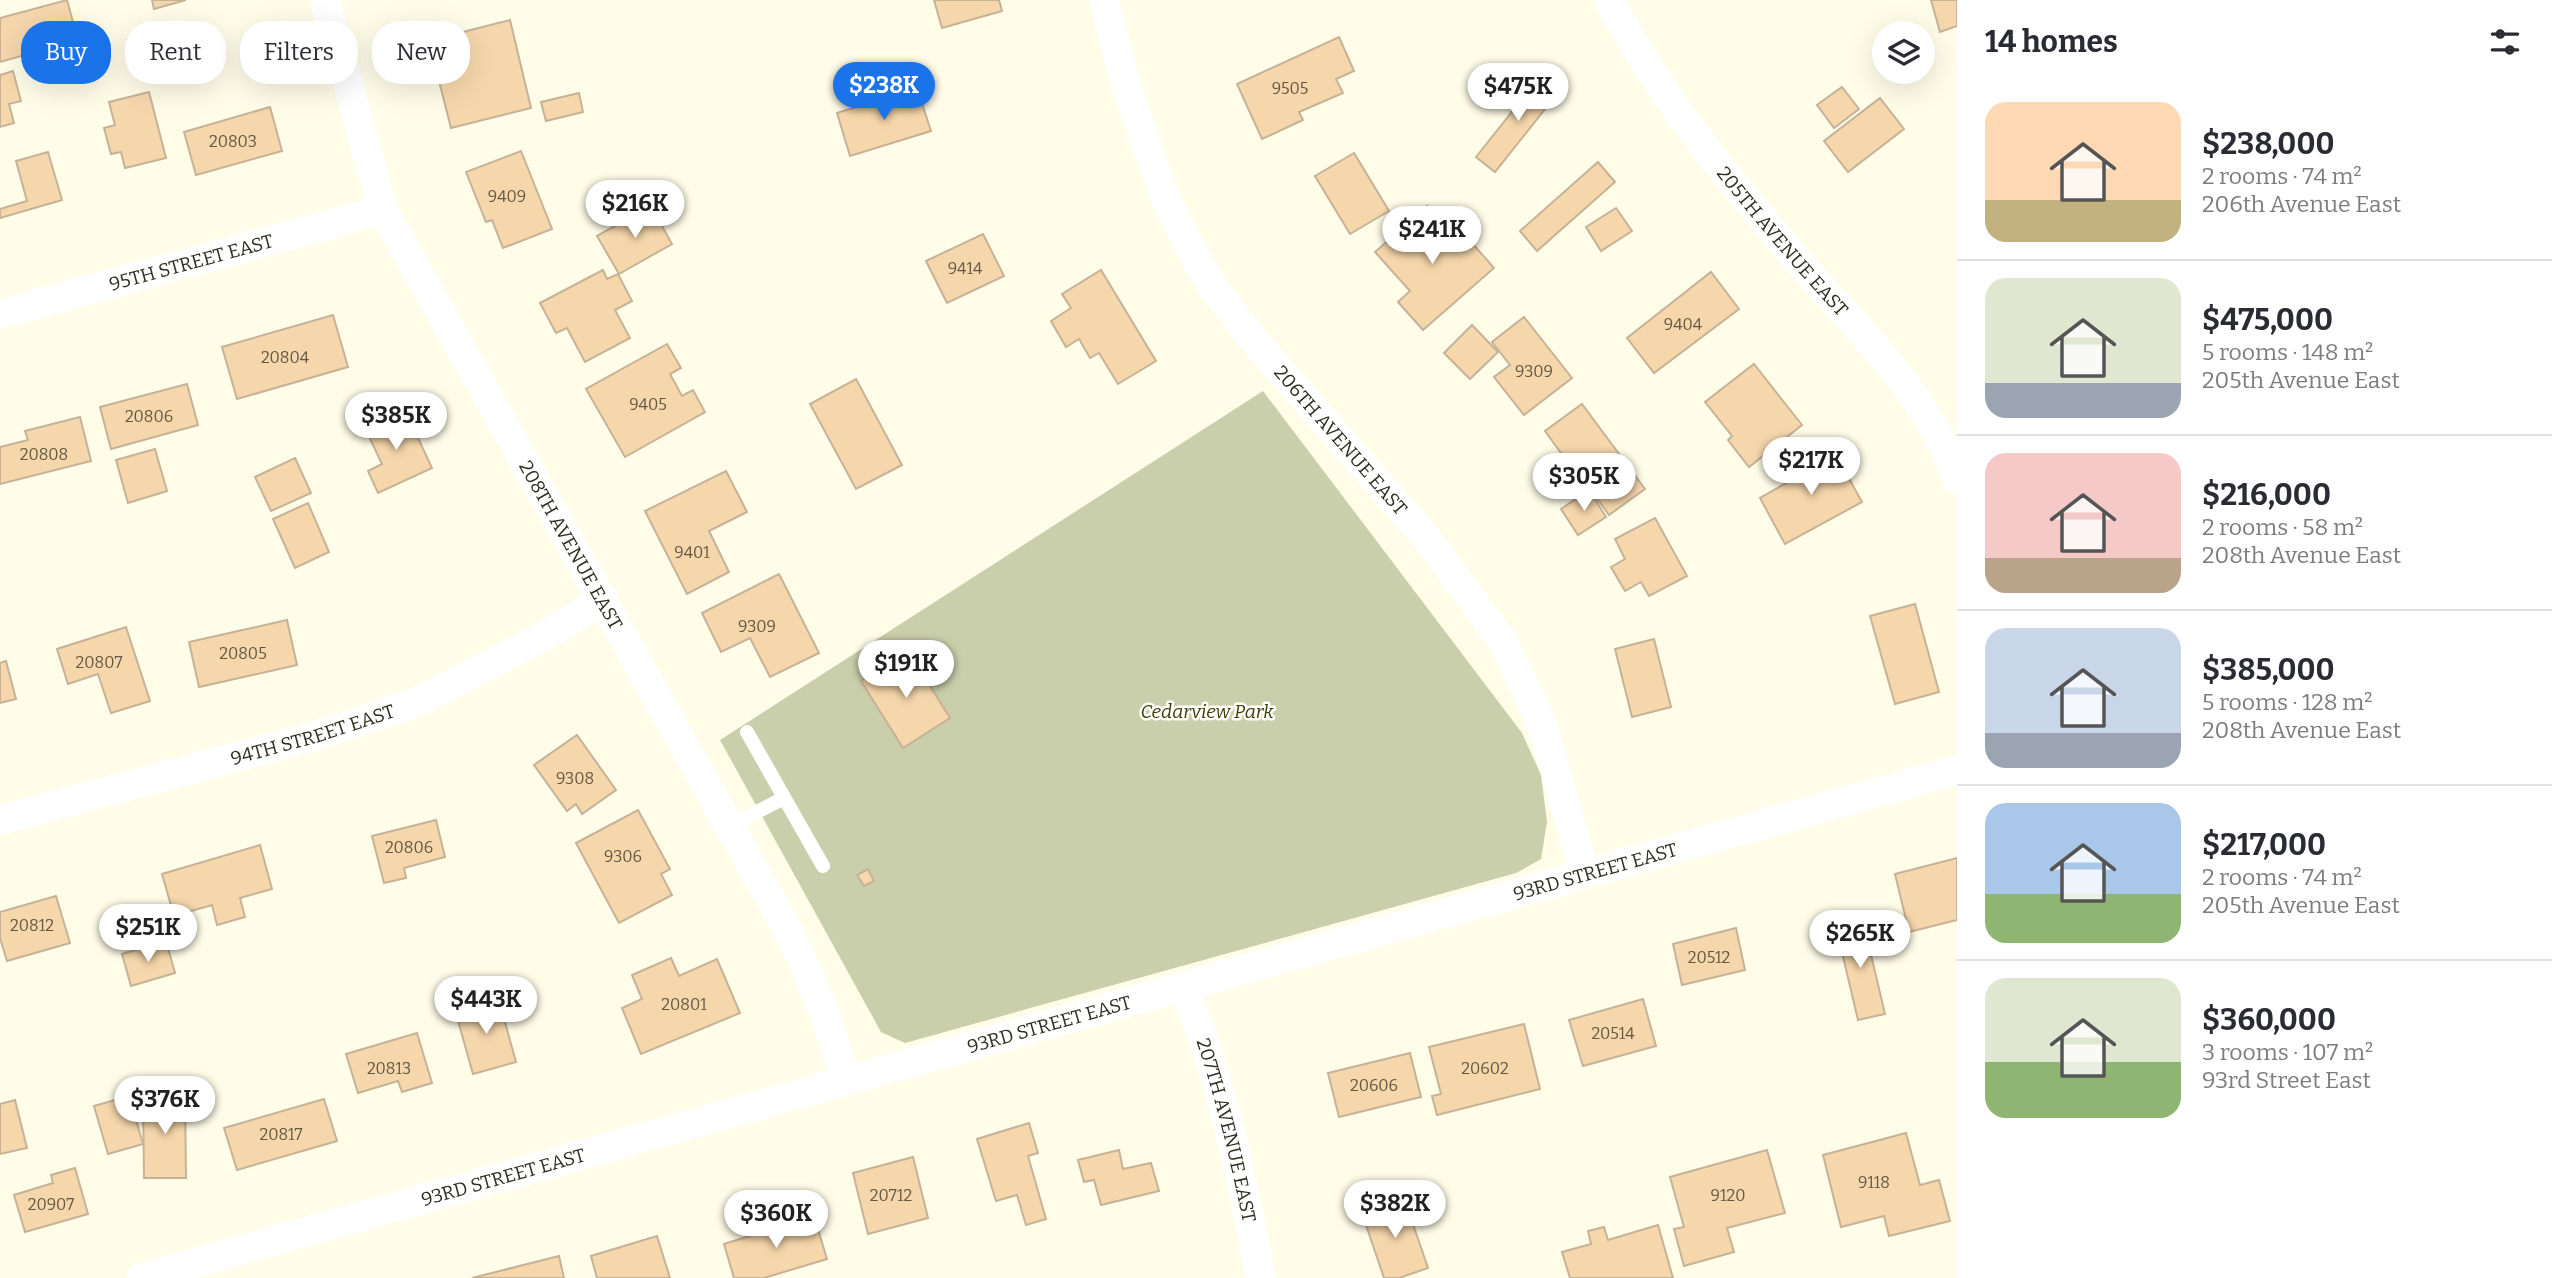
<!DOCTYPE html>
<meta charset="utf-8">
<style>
:root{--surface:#fff;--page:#f7f7f7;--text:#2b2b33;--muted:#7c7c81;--line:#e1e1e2;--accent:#1a73e8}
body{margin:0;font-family:Bitter,serif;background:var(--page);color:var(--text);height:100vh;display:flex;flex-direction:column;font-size:26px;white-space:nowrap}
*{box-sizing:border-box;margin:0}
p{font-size:23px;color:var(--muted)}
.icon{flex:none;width:38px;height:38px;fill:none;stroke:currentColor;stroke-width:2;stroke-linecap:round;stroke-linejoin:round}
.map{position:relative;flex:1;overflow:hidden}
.side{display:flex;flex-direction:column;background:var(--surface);width:595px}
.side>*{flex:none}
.guide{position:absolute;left:21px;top:21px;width:665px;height:63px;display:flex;gap:14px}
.controls{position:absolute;left:1872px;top:21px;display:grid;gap:14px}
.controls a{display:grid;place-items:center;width:63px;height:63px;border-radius:50%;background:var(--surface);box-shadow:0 7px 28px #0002;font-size:35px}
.price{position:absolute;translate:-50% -60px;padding:0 16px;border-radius:24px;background:#fff;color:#222;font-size:23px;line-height:46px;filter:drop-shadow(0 2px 4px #0008)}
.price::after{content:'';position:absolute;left:50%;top:42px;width:21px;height:16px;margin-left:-10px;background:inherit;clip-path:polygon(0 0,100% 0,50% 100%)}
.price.selected{background:var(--accent);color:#fff}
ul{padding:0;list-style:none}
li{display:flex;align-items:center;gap:21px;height:175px;padding:0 28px}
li+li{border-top:2px solid var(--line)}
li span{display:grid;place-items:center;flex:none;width:196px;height:140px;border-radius:21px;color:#555}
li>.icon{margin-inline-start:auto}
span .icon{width:84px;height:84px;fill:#fffc;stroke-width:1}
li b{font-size:30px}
h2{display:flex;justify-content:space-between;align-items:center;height:84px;padding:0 28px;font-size:30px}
.pill{padding:0 24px;border-radius:28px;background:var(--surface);box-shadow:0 7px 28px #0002;font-size:24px;line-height:63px}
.pill.selected{background:var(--accent);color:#fff}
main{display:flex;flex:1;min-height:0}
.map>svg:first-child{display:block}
</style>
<main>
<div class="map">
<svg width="1957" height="1278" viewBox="0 0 1957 1278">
<rect width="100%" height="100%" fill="#fffce8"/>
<!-- green -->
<polygon fill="#cacfab" points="1263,391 1522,733 1541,775 1547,822 1541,859 1516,873 905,1043 881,1032 720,740"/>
<!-- building -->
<g fill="#f6d7ac" stroke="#c6b297" stroke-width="2">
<polygon points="67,0 78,40 0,62 0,18"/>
<polygon points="152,0 186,0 154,9"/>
<polygon points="934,0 999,0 1002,11 942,28"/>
<polygon points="1931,0 1957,0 1957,26 1940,32"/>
<polygon points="510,20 531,108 451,128 438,77 464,71 455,34"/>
<polygon points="178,26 189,64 138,78 127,40"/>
<polygon points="1339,37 1354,71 1336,79 1343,93 1299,112 1303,120 1262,139 1237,84"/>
<polygon points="13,71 21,101 9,104 14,123 0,127 0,75"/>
<polygon points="1542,74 1561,89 1495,172 1476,157"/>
<polygon points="1842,87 1859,109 1834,128 1817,105"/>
<polygon points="917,88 931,131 850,156 837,113"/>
<polygon points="149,92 166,158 125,168 121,152 111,154 104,128 115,125 109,102"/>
<polygon points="579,93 583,112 546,121 541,102"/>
<polygon points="1880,98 1904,129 1848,172 1824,141"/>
<polygon points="270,107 282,151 196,175 184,132"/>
<polygon points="521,151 552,229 503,248 492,220 486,222 466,172"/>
<polygon points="48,152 62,200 0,218 0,209 27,201 16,161"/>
<polygon points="1354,153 1389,211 1350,234 1315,176"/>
<polygon points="1598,162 1615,182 1537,251 1520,231"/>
<polygon points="651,206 672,244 619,274 597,236"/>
<polygon points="1427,206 1458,241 1465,235 1494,268 1423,330 1398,302 1410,291 1375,252"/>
<polygon points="1616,208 1632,231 1601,251 1586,227"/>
<polygon points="983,234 1004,276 947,303 926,261"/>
<polygon points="603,270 607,279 618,274 632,301 615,310 630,338 585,362 567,328 556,333 540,303"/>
<polygon points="1101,270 1156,361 1118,384 1099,353 1090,358 1079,339 1066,347 1051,321 1071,308 1062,294"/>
<polygon points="1711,272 1739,309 1654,373 1627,338"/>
<polygon points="333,315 348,367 237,399 222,347"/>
<polygon points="1524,317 1572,378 1524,415 1494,377 1510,365 1492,342"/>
<polygon points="1472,325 1498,352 1470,379 1444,353"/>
<polygon points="667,344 681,368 670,374 682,396 693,390 705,412 625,457 586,389"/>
<polygon points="1754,364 1802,425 1749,467 1728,440 1732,436 1705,402"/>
<polygon points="856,379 902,465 856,489 810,404"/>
<polygon points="187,384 198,425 111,449 100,407"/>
<polygon points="1582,404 1645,489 1609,515 1582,478 1568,489 1553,469 1566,460 1545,431"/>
<polygon points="405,410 432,468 378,493 368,471 382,464 365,428"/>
<polygon points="80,417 91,461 0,484 0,447 28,440 25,431"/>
<polygon points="155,449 167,491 128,503 116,460"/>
<polygon points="1834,451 1862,502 1785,544 1760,498 1788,482 1783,474 1801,464 1804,468"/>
<polygon points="295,458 311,493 271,511 255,477"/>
<polygon points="726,471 747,512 709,531 729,572 687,594 645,511"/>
<polygon points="1589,490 1606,517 1578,535 1561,509"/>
<polygon points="308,503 329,552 295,568 273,519"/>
<polygon points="1655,518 1687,576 1649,596 1641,582 1625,591 1611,567 1625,559 1615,539"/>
<polygon points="779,574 819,653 770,677 750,638 721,652 702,613"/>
<polygon points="1915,604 1939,692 1895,704 1870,616"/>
<polygon points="287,620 297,665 199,687 189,642"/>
<polygon points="126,627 150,701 111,713 98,674 68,684 57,649"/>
<polygon points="1654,639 1671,707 1632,717 1615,649"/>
<polygon points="908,651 950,718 903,748 861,681"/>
<polygon points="6,661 16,699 0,703 0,663"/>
<polygon points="577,735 616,790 582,814 576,804 567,811 534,765"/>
<polygon points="638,810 670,869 661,874 672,895 619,923 576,843"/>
<polygon points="436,820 445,857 404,868 406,878 384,883 372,836"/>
<polygon points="260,845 272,889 240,898 245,917 217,925 212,905 174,916 162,874"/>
<polygon points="1957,858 1957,920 1909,932 1895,874"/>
<polygon points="868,869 874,881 864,886 857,875"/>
<polygon points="56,896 70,943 7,961 0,938 0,912"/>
<polygon points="1863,921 1885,1014 1858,1020 1836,927"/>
<polygon points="1736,928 1745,970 1682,985 1673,944"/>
<polygon points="166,941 175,973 131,986 122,954"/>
<polygon points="671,958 679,976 717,959 740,1013 641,1054 622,1008 642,999 632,975"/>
<polygon points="498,997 516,1062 473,1074 455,1010"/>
<polygon points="1643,999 1656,1046 1583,1066 1569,1020"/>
<polygon points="1524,1024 1540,1089 1437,1115 1432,1096 1441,1094 1429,1047"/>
<polygon points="417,1033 432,1083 402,1092 398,1081 358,1093 346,1054"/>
<polygon points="1410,1053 1421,1097 1339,1117 1328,1073"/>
<polygon points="185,1093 186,1178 144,1178 143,1094"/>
<polygon points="129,1096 143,1144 108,1154 94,1106"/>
<polygon points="324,1099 337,1141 237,1170 224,1128"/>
<polygon points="15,1100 27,1148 0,1154 0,1104"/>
<polygon points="1029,1123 1038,1153 1028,1156 1046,1219 1026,1225 1017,1195 996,1201 977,1139"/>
<polygon points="1906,1133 1920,1185 1939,1180 1950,1221 1889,1236 1884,1216 1841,1227 1823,1155"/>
<polygon points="1119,1150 1123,1169 1151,1163 1159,1191 1101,1205 1094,1180 1084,1182 1078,1160"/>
<polygon points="1767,1150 1785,1213 1727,1228 1734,1252 1684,1266 1674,1229 1684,1227 1670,1177"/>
<polygon points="913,1157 928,1218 868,1234 853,1173"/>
<polygon points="75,1168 88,1214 25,1232 14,1195 53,1183 51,1175"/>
<polygon points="1404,1198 1428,1268 1399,1278 1384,1278 1362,1213"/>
<polygon points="814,1216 827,1259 764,1278 734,1278 724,1244"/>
<polygon points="1658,1225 1673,1278 1570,1278 1562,1252 1591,1244 1588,1231 1604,1227 1608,1240"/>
<polygon points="657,1236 670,1278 597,1278 591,1256"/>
<polygon points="559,1256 564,1278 472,1278"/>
</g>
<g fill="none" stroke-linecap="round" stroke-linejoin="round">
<!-- lane -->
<g stroke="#fff" stroke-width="14">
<polyline points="747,732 823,866"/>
<polyline points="730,826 784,798"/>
</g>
<!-- street -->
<g stroke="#fff" stroke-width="30">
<path id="s1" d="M325 0 383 210 791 936 822 1006 846 1079"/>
<path id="s2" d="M1104 0 1125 81 1163 193 1193 253 1213 288 1258 345 1429 541 1503 642 1542 724 1585 874"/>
<path id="s3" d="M1609 0C1661 98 1727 178 1799 262 1853 324 1933 400 1957 480"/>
<path id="s4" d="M0 314 383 210"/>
<path id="s5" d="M0 820 315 736 418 702 548 634 604 599"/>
<path id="s6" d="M1183 987C1221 1075 1243 1184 1261 1278"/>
<path id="s7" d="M141 1278 1957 770"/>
</g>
</g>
<g text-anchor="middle" stroke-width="5" stroke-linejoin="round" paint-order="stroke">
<!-- number labels -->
<g font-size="16" fill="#625844">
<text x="1290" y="94">9505</text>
<text x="233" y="147">20803</text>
<text x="507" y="202">9409</text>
<text x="965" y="274">9414</text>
<text x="1683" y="330">9404</text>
<text x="285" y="363">20804</text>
<text x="1534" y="377">9309</text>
<text x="648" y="410">9405</text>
<text x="149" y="422">20806</text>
<text x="44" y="460">20808</text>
<text x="692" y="558">9401</text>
<text x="757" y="632">9309</text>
<text x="243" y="659">20805</text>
<text x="99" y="668">20807</text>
<text x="575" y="784">9308</text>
<text x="409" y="853">20806</text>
<text x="623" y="862">9306</text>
<text x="32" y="931">20812</text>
<text x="1709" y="963">20512</text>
<text x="684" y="1010">20801</text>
<text x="1613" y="1039">20514</text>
<text x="389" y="1074">20813</text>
<text x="1485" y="1074">20602</text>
<text x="1374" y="1091">20606</text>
<text x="281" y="1140">20817</text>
<text x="1874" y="1188">9118</text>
<text x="891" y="1201">20712</text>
<text x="1728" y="1201">9120</text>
<text x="51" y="1210">20907</text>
</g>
<!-- street labels -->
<g font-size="19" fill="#302e21" stroke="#fff">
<text dy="7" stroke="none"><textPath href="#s3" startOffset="298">205TH AVENUE EAST</textPath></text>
<text dy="7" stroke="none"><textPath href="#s4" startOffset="198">95TH STREET EAST</textPath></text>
<text dy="7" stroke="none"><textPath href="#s2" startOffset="508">206TH AVENUE EAST</textPath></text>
<text dy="7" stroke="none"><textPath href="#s1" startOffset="602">208TH AVENUE EAST</textPath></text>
<text dy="7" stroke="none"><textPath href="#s5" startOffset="324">94TH STREET EAST</textPath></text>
<text dy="7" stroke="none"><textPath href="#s7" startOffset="1510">93RD STREET EAST</textPath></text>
<text dy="7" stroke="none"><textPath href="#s7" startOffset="943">93RD STREET EAST</textPath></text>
<text dy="7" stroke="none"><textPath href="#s6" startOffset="150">207TH AVENUE EAST</textPath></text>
<text dy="7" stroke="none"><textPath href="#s7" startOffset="376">93RD STREET EAST</textPath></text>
</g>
<!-- park labels -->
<g font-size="19" font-style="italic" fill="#3b3f03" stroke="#fff">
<text x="1207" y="718">Cedarview Park</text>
</g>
</g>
</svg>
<div class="controls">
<a><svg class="icon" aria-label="layers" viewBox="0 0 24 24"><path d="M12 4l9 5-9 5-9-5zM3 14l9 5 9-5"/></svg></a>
</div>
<b class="price selected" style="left:884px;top:122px">$238K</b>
<b class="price" style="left:1518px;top:123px">$475K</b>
<b class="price" style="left:635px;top:240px">$216K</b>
<b class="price" style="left:1432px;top:266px">$241K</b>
<b class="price" style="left:396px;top:452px">$385K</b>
<b class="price" style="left:1811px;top:497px">$217K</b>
<b class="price" style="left:1584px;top:513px">$305K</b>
<b class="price" style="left:906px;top:700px">$191K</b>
<b class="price" style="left:148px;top:964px">$251K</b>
<b class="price" style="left:1860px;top:970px">$265K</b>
<b class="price" style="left:486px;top:1036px">$443K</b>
<b class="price" style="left:165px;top:1136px">$376K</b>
<b class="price" style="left:1395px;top:1240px">$382K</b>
<b class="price" style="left:776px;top:1250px">$360K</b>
<div class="guide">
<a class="pill selected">Buy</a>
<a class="pill">Rent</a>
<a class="pill">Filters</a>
<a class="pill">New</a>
</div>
</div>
<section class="side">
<h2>14 homes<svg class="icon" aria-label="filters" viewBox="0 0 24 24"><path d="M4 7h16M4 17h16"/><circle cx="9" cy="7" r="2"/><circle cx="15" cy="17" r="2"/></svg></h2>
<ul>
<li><span style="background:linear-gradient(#ffd9b3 70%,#c2b280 0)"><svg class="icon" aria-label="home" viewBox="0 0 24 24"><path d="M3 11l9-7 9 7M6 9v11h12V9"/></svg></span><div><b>$238,000</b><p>2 rooms · 74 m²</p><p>206th Avenue East</p></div></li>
<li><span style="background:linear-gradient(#dfe7d0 75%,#9aa5b1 0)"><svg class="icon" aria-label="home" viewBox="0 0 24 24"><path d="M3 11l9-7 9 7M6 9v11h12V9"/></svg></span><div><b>$475,000</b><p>5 rooms · 148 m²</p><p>205th Avenue East</p></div></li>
<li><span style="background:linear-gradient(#f6c9c9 75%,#b9a48a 0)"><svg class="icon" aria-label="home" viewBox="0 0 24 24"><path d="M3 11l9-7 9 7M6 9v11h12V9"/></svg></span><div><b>$216,000</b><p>2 rooms · 58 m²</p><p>208th Avenue East</p></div></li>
<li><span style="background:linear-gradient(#c9d6e8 75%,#9aa5b1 0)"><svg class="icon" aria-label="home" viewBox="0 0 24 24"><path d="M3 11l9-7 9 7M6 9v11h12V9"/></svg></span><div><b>$385,000</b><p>5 rooms · 128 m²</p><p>208th Avenue East</p></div></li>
<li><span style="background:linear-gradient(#a9c7e8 65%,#8fb573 0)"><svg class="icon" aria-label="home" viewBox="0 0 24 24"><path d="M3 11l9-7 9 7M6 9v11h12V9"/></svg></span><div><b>$217,000</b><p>2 rooms · 74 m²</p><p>205th Avenue East</p></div></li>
<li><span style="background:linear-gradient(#dfe7d0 60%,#8fb573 0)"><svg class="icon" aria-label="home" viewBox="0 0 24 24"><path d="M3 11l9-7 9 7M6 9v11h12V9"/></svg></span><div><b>$360,000</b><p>3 rooms · 107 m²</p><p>93rd Street East</p></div></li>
</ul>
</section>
</main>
